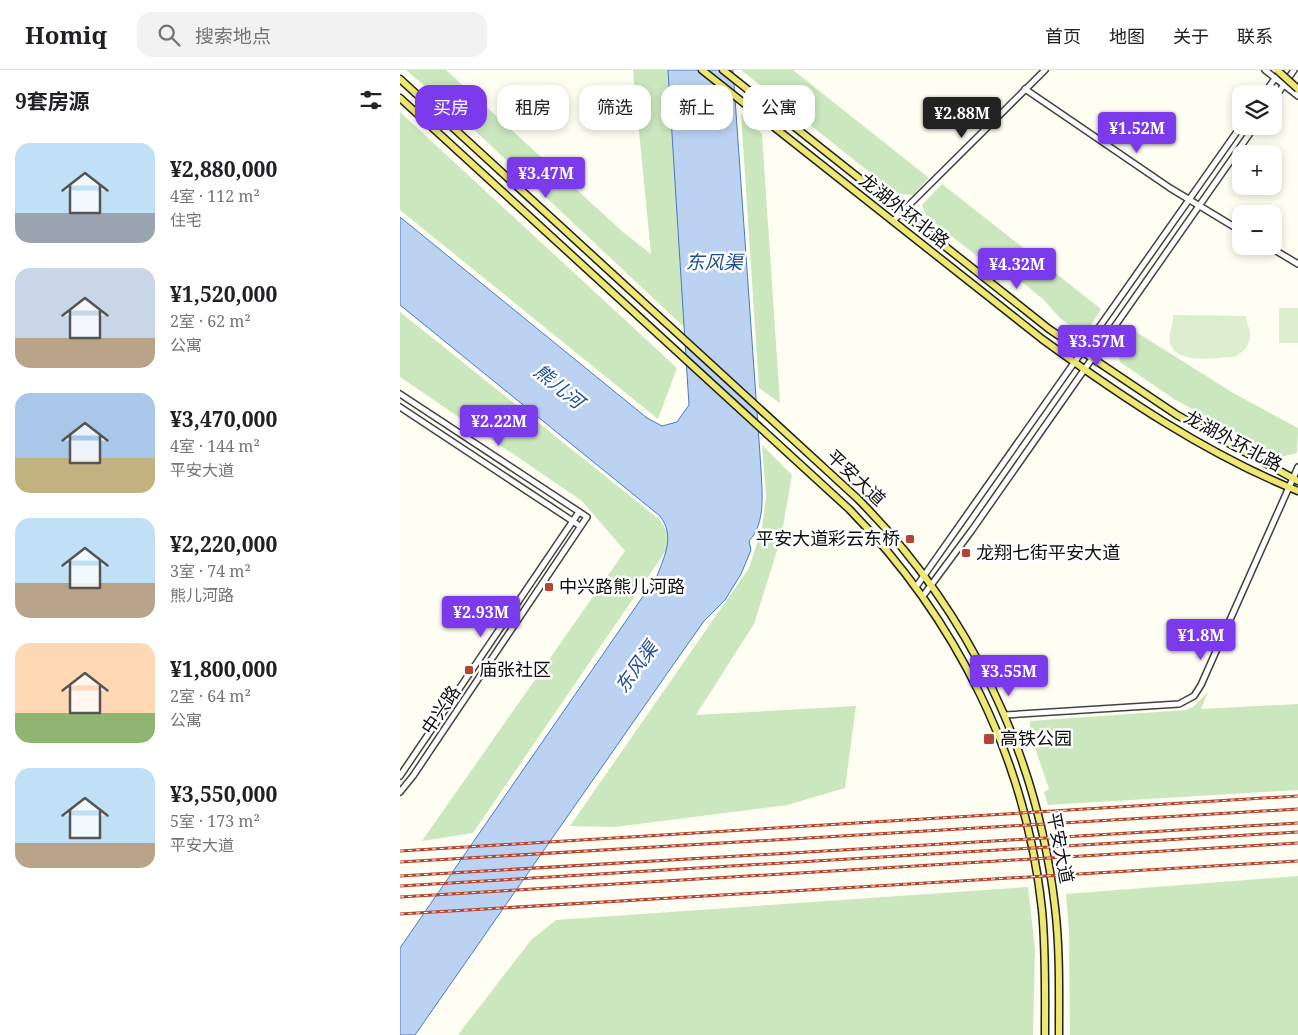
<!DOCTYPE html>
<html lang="zh">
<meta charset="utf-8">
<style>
:root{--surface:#fff;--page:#f2f2f2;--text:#202124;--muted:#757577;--line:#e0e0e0;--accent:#7c3aed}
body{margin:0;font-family:"Noto Serif","Noto Sans SC",serif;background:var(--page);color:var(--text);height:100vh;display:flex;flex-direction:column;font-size:19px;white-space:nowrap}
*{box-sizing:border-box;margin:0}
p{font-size:16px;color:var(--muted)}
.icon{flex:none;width:28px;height:28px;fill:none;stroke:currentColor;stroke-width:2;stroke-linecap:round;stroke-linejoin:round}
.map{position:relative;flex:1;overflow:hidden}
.drawer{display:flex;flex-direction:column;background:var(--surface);width:400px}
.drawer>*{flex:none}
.guide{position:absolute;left:15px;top:15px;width:475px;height:45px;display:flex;gap:10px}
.fabs{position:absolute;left:832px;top:15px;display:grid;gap:10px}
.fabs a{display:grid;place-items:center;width:50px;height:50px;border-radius:10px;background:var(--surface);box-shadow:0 2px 8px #0003;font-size:25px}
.price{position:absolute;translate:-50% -42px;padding:0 11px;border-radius:5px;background:var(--accent);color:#fff;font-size:16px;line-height:32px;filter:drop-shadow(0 1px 2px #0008)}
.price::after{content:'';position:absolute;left:50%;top:30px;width:15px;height:11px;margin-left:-8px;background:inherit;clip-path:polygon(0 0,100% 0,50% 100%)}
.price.active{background:#222;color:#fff}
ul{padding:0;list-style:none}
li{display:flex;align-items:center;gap:15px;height:125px;padding:0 15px}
li span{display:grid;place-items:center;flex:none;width:140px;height:100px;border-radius:15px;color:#555}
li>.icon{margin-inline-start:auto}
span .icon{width:60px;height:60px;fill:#fffc;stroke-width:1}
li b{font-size:21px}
h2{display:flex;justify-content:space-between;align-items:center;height:60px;padding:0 15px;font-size:21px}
.tag{padding:0 18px;border-radius:15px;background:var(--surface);box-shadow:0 2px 8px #0003;font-size:18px;line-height:45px}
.tag.active{background:var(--accent);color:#fff}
header{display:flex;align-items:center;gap:30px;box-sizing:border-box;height:70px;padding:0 25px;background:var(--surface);border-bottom:1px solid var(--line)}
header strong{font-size:24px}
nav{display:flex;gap:28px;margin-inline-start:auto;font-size:18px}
.search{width:350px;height:45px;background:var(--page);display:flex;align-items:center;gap:12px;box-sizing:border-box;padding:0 18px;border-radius:15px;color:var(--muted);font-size:19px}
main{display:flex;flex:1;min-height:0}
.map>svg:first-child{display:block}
</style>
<header>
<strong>Homiq</strong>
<div class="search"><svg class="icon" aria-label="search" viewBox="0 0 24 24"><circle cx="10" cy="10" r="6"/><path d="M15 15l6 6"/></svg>搜索地点</div>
<nav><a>首页</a><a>地图</a><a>关于</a><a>联系</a></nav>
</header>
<main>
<section class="drawer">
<h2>9套房源<svg class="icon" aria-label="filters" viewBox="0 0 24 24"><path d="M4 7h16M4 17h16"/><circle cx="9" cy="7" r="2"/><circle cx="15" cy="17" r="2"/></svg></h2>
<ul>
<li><span style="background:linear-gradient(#bfe0f5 70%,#9aa5b1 0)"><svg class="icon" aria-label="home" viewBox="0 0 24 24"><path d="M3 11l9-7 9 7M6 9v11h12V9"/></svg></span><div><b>¥2,880,000</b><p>4室 · 112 m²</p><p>住宅</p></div></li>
<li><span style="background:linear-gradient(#c9d6e8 70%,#b9a48a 0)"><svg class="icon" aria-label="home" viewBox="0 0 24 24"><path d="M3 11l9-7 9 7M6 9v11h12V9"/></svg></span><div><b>¥1,520,000</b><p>2室 · 62 m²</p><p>公寓</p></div></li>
<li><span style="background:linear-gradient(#a9c7e8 65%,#c2b280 0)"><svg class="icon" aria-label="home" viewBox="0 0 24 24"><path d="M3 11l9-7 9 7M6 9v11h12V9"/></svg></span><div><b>¥3,470,000</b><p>4室 · 144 m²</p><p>平安大道</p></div></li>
<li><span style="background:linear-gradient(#bfe0f5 65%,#b9a48a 0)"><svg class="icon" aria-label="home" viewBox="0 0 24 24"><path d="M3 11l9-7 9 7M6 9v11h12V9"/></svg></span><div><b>¥2,220,000</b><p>3室 · 74 m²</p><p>熊儿河路</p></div></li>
<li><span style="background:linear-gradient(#ffd9b3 70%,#8fb573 0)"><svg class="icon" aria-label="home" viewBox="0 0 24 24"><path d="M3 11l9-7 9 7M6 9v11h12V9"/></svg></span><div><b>¥1,800,000</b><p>2室 · 64 m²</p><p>公寓</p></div></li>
<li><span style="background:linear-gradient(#bfe0f5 75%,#b9a48a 0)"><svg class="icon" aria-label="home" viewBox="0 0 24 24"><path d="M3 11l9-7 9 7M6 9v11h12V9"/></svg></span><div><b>¥3,550,000</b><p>5室 · 173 m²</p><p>平安大道</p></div></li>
</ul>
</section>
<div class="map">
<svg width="898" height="965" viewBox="0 0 898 965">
<rect width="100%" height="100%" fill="#fefef2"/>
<!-- green -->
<g fill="#cbe7be">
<polygon points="6,0 46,0 224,163 251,184 233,0 268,0 285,258 52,39"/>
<polygon points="341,0 393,0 529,108 513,125 497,124"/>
<polygon points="0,42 277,298 258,349 0,140"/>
<polygon points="341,44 362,64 380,333 359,318"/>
<polygon points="542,114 701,239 691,255 671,256 660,248 644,230 617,208 592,198 527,147 522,135"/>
<polygon points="0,242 260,450 267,462 267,479 73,763 22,771 225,481 182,431 0,307"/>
<polygon points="728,257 835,324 898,358 897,383 880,387 774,329 720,292 717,273"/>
<polygon points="362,375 392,405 381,468 354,554 296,645 456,636 445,718 387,735 215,757 170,756 349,498 362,458 366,426"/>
<polygon points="808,622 801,639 898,634 898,720 648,735 644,722 649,719 630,663 630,651 786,640 793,637"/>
<polygon points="898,806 898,965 670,965 669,861 666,824"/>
<polygon points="628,817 635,878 633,965 58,965 131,870 156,850"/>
</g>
<!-- pitch -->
<g fill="#ddeecf">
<rect x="879" y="238" width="19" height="35"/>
<path d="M773 245 846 246C846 252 849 256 850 262 852 273 843 283 834 287 816 287 776 296 770 272 768 263 774 254 773 245Z"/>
</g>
<!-- water -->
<path fill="#bbd2f2" stroke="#477ac3" d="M268 0H333L361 399C362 423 366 453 349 471L351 480 341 504 325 530 304 551 273 595 15 965H0V878L257 506C265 485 275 466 260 446L0 235V147L247 348 262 356 277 352 289 335Z"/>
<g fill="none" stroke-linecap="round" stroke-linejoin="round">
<defs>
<g id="minor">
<polyline points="865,0 898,26"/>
<polyline points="625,19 770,118 841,161"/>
<polyline points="864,24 876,7"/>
<polyline points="874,29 894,0"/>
<polyline points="493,151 645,0"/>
<polyline points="868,176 898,194"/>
<polyline points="0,324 187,447 13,706 0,722"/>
<polyline points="0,337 180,456"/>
<polyline points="516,517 841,56"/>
<polyline points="523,526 572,460 855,56"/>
<polyline points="605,645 779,634 794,626 801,615 898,397"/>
<polyline points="0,706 179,442"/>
</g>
<g id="major">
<path d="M302 0 642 269C722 327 806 384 898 421"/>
<polyline points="323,0 649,259 777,345 898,411"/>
<path d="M0 9 458 429C568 540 637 681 655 837 660 879 659 922 659 965"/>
<path d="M0 28 449 439C556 548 626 688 642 840 646 882 645 923 645 965"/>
</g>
</defs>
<!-- minor casing -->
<use href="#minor" stroke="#424242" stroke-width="8"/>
<!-- major casing -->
<use href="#major" stroke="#202020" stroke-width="9"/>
<!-- minor -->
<use href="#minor" stroke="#fff" stroke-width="5"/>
<!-- major -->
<use href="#major" stroke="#eee872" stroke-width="6"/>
<defs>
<g id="rail">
<polyline points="0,781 898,726"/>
<polyline points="0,792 898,739"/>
<polyline points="0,806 898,753"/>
<polyline points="0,816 898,762"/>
<polyline points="0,827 898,773"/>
<polyline points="0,844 898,791"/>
</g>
</defs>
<!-- rail casing -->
<use href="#rail" stroke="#b54431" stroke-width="3"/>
<!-- rail -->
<use href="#rail" stroke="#fff" stroke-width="1" stroke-dasharray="4" stroke-linecap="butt"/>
<defs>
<polyline id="major-bridge" points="877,0 898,19"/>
</defs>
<!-- major-bridge casing -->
<use href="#major-bridge" stroke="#202020" stroke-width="9" stroke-linecap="butt"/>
<!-- major-bridge -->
<use href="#major-bridge" stroke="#eee872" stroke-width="6"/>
</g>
<!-- markers -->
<g fill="#b54431" stroke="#fff" stroke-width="2">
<rect x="505" y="464" width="10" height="10" rx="2.5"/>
<rect x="561" y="478" width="10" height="10" rx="2.5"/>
<rect x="144" y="512" width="10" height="10" rx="2.5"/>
<rect x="64" y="595" width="10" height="10" rx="2.5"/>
<rect x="583" y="663" width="12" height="12" rx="2.5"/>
</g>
<g text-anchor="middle" stroke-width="5" stroke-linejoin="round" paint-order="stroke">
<!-- street labels -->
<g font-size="18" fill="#0f0f0f" stroke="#fff">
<text transform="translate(504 141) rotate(38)" y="6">龙湖外环北路</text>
<text transform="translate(833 371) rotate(28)" y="6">龙湖外环北路</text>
<text transform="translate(456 408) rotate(43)" y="6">平安大道</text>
<text transform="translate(41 640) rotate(-56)" y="6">中兴路</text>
<text transform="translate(660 778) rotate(79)" y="6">平安大道</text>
</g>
<!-- poi labels -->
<g font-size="18" fill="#0f0f0f" stroke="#fff" text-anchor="start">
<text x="500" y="475" text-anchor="end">平安大道彩云东桥</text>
<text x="576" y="489">龙翔七街平安大道</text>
<text x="159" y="523">中兴路熊儿河路</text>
<text x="79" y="606">庙张社区</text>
<text x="600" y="675">高铁公园</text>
</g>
<!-- water labels -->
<g font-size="19" font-style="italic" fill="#214d98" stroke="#fff">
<text x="314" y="199">东风渠</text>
<text transform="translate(159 316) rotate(39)" y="7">熊儿河</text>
<text transform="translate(236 597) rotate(-54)" y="7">东风渠</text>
</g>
</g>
</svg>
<div class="fabs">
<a><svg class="icon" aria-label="layers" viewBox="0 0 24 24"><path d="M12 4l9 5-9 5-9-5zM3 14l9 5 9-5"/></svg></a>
<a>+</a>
<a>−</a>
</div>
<b class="price active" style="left:562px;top:69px">¥2.88M</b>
<b class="price" style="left:737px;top:84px">¥1.52M</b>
<b class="price" style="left:146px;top:129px">¥3.47M</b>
<b class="price" style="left:617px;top:220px">¥4.32M</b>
<b class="price" style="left:697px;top:297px">¥3.57M</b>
<b class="price" style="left:99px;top:377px">¥2.22M</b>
<b class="price" style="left:81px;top:568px">¥2.93M</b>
<b class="price" style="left:801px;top:591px">¥1.8M</b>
<b class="price" style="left:609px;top:627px">¥3.55M</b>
<div class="guide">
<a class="tag active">买房</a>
<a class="tag">租房</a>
<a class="tag">筛选</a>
<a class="tag">新上</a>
<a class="tag">公寓</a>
</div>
</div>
</main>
